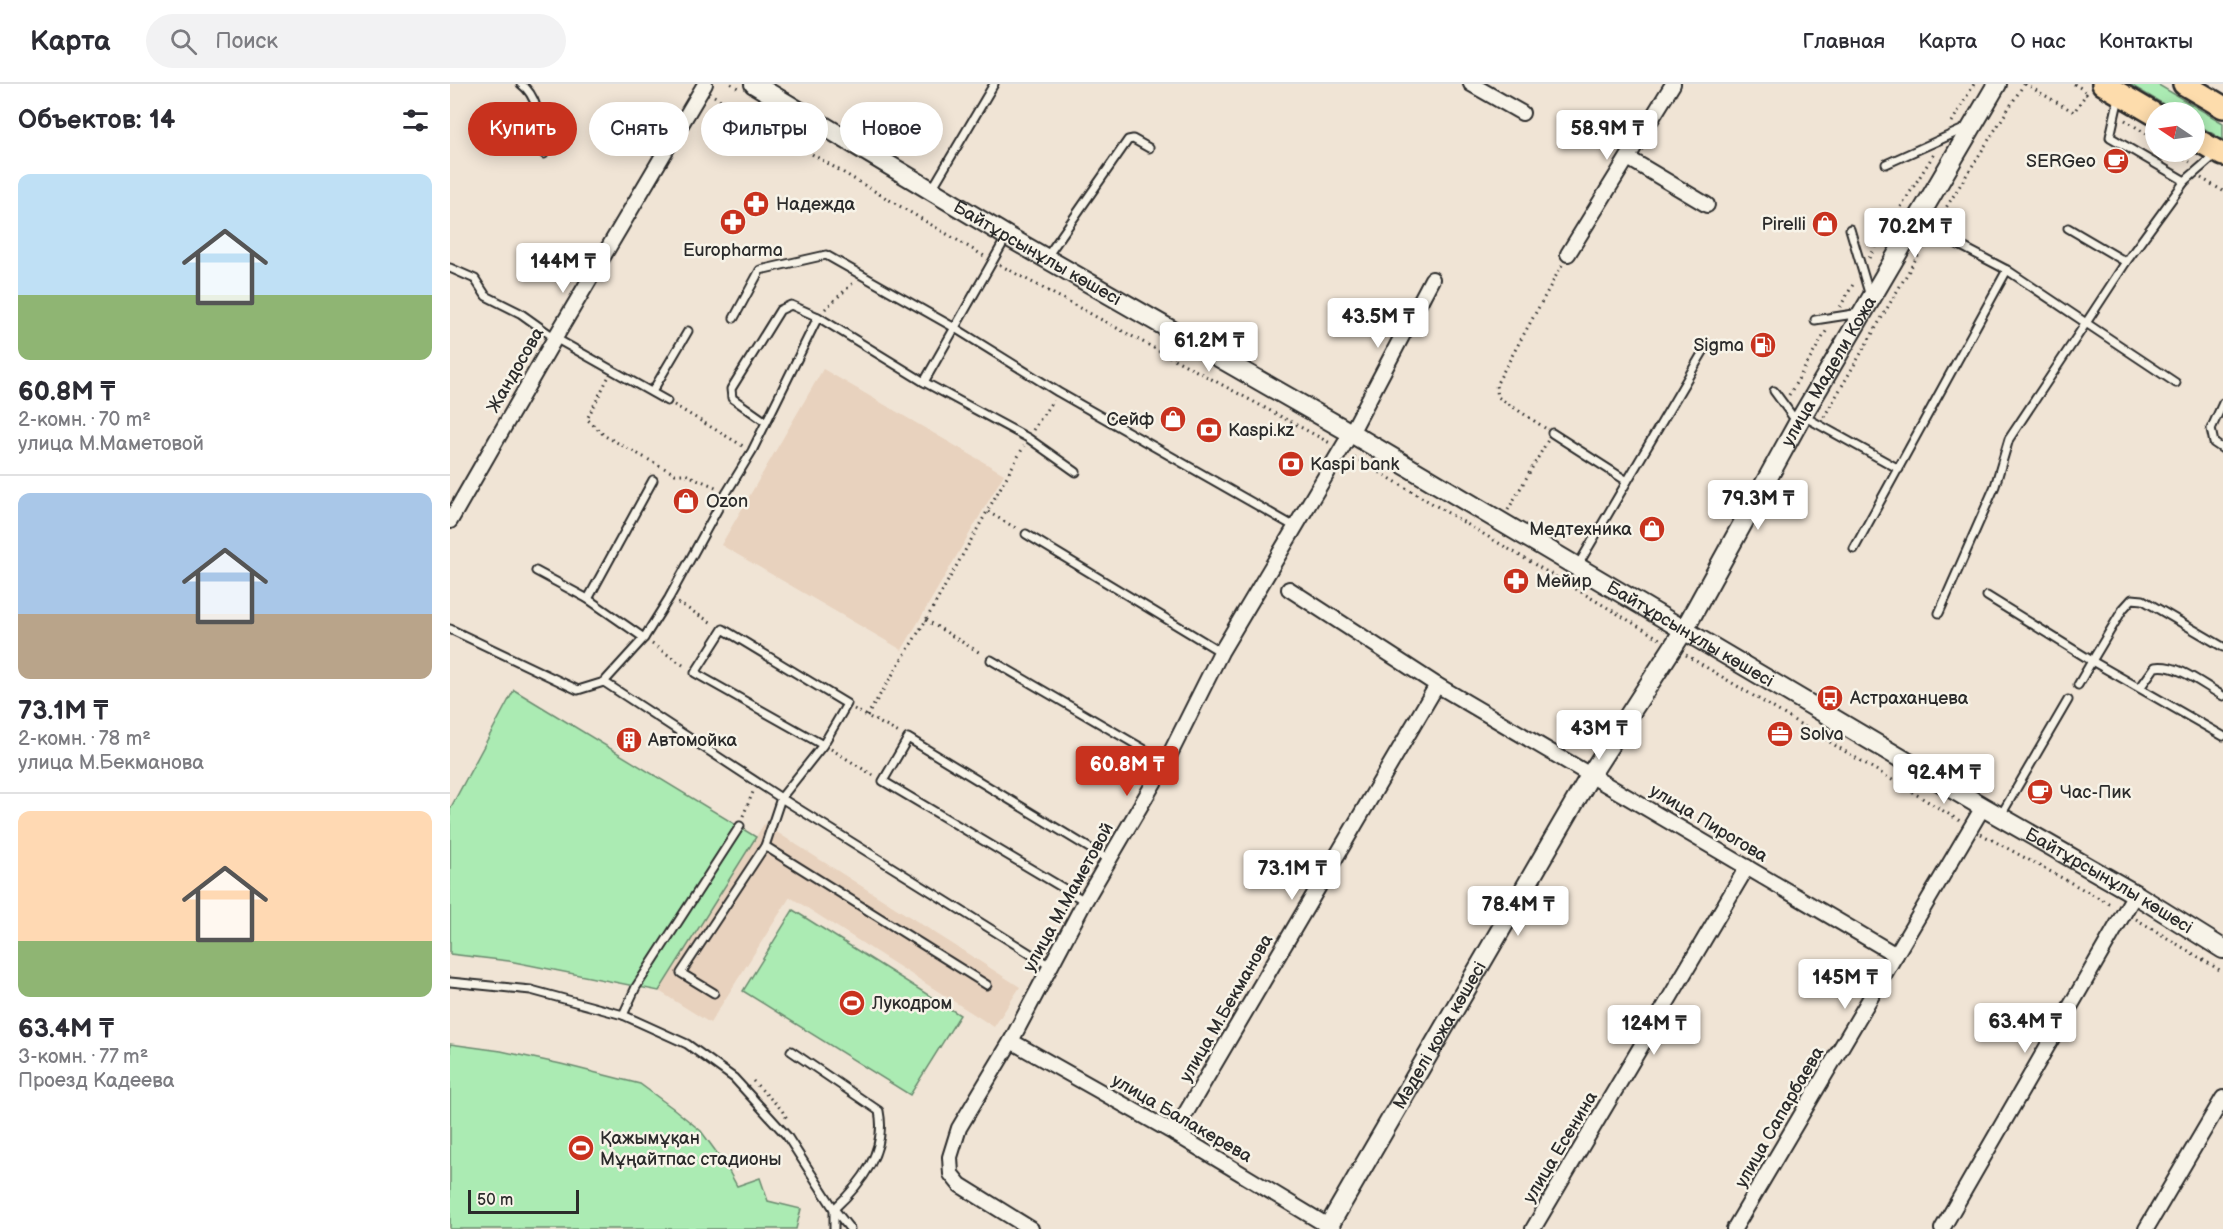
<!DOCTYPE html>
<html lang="ru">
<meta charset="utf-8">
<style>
:root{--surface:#fff;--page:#f2f2f3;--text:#2b2b33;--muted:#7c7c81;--line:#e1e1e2;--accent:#c8321e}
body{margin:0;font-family:"Balsamiq Sans",sans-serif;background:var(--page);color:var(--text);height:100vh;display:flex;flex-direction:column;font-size:22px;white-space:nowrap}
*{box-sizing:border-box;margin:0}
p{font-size:20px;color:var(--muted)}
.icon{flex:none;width:33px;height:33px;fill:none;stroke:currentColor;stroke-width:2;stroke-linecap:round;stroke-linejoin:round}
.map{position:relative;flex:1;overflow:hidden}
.details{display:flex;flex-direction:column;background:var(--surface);width:450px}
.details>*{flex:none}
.hud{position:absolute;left:18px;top:18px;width:570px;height:54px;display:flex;gap:12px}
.needle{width:39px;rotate:283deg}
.tools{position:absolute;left:1695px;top:18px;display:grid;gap:12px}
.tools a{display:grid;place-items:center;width:60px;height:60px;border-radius:50%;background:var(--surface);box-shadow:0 3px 15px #0003;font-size:30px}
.scale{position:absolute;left:18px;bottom:15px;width:111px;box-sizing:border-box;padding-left:6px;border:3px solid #2b2b2b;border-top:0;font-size:16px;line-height:21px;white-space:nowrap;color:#2b2b2b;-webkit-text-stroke:4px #f7f3e8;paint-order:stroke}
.price{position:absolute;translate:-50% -51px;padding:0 14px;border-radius:6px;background:#fff;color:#222;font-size:20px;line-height:39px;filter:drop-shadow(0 2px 3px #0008)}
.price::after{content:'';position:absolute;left:50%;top:36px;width:18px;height:14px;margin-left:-9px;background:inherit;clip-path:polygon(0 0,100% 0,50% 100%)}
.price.on{background:var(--accent);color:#fff}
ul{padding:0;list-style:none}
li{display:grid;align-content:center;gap:12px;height:318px;padding:0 18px}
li+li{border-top:2px solid var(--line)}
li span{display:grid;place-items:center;height:186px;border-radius:12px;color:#555}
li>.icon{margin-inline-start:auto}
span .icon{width:108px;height:108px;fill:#fffc;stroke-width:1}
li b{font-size:26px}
h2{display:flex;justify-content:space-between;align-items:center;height:72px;padding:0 18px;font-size:26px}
.tag{padding:0 21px;border-radius:27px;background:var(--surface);box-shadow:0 3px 15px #0003;font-size:21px;line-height:54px}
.tag.on{background:var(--accent);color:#fff}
header{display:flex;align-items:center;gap:36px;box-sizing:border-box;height:84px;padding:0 30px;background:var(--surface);border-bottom:2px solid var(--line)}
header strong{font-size:28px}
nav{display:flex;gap:33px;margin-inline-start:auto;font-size:21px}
.search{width:420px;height:54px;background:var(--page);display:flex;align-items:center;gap:15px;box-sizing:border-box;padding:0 21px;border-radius:33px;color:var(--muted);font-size:22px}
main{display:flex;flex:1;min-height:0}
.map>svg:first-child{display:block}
</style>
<header>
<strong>Карта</strong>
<div class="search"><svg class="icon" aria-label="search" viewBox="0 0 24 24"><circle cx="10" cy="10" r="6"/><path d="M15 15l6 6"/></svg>Поиск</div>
<nav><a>Главная</a><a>Карта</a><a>О нас</a><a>Контакты</a></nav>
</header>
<main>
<section class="details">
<h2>Объектов: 14<svg class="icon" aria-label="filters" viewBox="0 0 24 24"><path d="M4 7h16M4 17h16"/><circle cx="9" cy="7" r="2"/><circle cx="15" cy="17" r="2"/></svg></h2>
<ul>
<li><span style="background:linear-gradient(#bfe0f5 65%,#8fb573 0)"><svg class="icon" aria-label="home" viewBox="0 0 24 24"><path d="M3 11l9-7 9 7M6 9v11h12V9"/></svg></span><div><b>60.8M ₸</b><p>2-комн. · 70 m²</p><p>улица М.Маметовой</p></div></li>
<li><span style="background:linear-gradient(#a9c7e8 65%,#b9a48a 0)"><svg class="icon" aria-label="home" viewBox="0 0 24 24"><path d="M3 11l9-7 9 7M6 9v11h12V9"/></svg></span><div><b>73.1M ₸</b><p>2-комн. · 78 m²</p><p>улица М.Бекманова</p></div></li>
<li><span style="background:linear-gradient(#ffd9b3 70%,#8fb573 0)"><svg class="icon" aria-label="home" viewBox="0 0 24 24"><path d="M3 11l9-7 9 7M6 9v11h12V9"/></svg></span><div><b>63.4M ₸</b><p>3-комн. · 77 m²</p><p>Проезд Кадеева</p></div></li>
</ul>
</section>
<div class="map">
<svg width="1773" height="1145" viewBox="0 0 1773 1145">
<rect width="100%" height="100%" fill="#f0e4d5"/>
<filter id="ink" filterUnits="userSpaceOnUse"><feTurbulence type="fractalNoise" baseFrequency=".0167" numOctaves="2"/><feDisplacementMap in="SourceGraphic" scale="12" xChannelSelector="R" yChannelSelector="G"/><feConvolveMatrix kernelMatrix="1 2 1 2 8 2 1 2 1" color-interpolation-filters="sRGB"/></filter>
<g filter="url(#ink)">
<!-- built -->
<g fill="#e8d2be">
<polygon points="373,285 554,390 452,566 271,461"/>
<polygon points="314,740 570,903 544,943 340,813 260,939 209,907"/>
</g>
<!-- green -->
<g fill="#abebb3" stroke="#6b8b6f" stroke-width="1.5">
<polygon points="1679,0 1707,0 1773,39 1773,56 1745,39 1744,28 1727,28"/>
<polygon points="64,606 306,753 209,907 59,877 0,870 0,725"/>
<polygon points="343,826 510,931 460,1011 293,907"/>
<polygon points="0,960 51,967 111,980 190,1000 224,1025 251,1047 275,1080 287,1102 310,1094 318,1117 351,1125 346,1145 0,1145"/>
</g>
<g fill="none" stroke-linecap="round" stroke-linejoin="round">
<defs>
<g id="service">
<path d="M71 0C91 14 90 47 94 70"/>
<polyline points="1669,13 1660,53 1735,97 1766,70"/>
<polyline points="1436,80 1516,44"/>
<polyline points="482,105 544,0"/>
<polyline points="1467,139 1557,186 1636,239 1559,355 1545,402 1489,529"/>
<polyline points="1618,144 1676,178 1735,97"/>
<polyline points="1400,145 1419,209"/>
<polyline points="596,174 678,56 683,55 699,64"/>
<polyline points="1676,178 1636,239 1726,299"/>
<polyline points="0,184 25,195 36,212 70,229 105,254 217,317"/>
<polyline points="284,234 310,186 376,171 505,244 608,308 847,444"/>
<polyline points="1365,236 1410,229"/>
<polyline points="474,298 557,152"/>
<polyline points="1324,307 1346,337"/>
<polyline points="202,308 238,247"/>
<polyline points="1773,319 1761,345 1764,359 1773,365"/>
<polyline points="1355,333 1449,385"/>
<polyline points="316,338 282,314 281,305 330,226 341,221 368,233"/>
<polyline points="1102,349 1177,397"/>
<polyline points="576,450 771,568"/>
<polyline points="1404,465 1557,186"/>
<polyline points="1127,483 1257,261"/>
<polyline points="86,487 138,515 194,554"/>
<polyline points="1537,512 1642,577 1628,601"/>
<polyline points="138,515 203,396"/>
<polyline points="0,545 128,606 154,598 331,714 600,882"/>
<polyline points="1773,563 1693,516 1682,515 1673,525 1642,577 1773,652"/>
<polyline points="541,576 716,678"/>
<polyline points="154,598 194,554 219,514 277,408 302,367 368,233 474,298 578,354 626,388"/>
<path d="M1690 604 1705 583C1728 579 1753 601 1773 612"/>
<polyline points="1551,731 1618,616"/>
<polyline points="315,762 537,901"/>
<polyline points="635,817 433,697 458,654 659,776"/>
<polyline points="0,898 81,906 173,931 237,960 284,994 337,1052 384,1125 384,1145"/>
<polyline points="264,909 231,889 315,762 331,714 373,661 245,589 273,545 397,620 373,661"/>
<polyline points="173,931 186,903 290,742"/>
<path d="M341 967 429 1027C437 1067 412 1099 384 1125L400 1145"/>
</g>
<g id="minor">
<polyline points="1021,0 1072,29"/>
<polyline points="1178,74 1257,121"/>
<polyline points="1118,170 1223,0"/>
<polyline points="0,437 105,254 255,0"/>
<polyline points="839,505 987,601 1446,871"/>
<polyline points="561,957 724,1049 883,1145"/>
<polyline points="724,1049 987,601"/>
<polyline points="581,1145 510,1101 501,1090 500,1073 509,1044 561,957 635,817 716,678 771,568 901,349 982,195"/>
<polyline points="1083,1145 1297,783"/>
<polyline points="1284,1145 1533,723"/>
<polyline points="1492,1145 1685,810"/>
<polyline points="1696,1145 1773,1014"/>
</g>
<g id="secondary">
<path id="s1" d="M304 0 557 152 901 349 1533 723 1685 810 1773 865"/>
<path id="s2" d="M877 1145 1141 690 1234 546 1348 339 1547 0"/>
</g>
<g id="primary">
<polyline points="1653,0 1706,31"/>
<polyline points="1734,0 1773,23"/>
<polyline points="1744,54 1773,71"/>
</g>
</defs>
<!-- service casing -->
<use href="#service" stroke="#2b2b2b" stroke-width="11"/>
<!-- minor casing -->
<use href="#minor" stroke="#2b2b2b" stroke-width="18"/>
<!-- secondary casing -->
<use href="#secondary" stroke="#2b2b2b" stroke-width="22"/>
<!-- primary casing -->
<use href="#primary" stroke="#2b2b2b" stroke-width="26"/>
<!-- path -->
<g stroke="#2b2b2b" stroke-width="3" stroke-dasharray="1.5 4.5" stroke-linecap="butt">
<polyline points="281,0 288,4"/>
<polyline points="1575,0 1624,28 1636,10 1639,13"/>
<polyline points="1624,0 1634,6 1636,10"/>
<polyline points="264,12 534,172"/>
<polyline points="1675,36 1706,56"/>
<polyline points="1502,38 1524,0"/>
<polyline points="1724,68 1740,78"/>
<polyline points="1751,94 1773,107"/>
<polyline points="1487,138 1574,0"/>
<polyline points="1419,174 1484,70"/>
<polyline points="550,181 880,359"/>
<polyline points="1390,223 1405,197"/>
<polyline points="375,225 403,199"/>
<polyline points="158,294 137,335 155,352 225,390 235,390 268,404"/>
<polyline points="1339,311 1378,244"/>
<polyline points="224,321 293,362"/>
<polyline points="1374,333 1478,154"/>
<polyline points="1095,344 1048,313 1046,301 1112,181"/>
<polyline points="583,346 603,316"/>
<polyline points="904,373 1210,555"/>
<polyline points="1058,426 1098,356"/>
<polyline points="538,428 569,446"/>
<polyline points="228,519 264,540"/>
<polyline points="476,536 532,570"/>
<polyline points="202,560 236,583"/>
<polyline points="1236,571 1510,737"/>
<polyline points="404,625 449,649"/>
<polyline points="417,632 476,536 574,362"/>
<polyline points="381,665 424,692"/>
<polyline points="293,732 303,708"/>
<polyline points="1531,750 1662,821"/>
<polyline points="1686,835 1773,888"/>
<polyline points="303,997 331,1025 338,1036"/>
</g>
<!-- service -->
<use href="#service" stroke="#f7f3e8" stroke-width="7"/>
<!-- minor -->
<use href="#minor" stroke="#f7f3e8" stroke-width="14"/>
<!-- secondary -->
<use href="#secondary" stroke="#f7f3e8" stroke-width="18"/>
<!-- primary -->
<use href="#primary" stroke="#fddcac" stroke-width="21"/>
</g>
</g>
<!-- icons -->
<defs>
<symbol id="cafe-disc" viewBox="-11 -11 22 22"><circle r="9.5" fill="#c8321e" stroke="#f7f3e8"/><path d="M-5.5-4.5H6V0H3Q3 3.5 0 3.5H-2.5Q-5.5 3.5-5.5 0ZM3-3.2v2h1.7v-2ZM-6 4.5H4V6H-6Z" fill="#fff"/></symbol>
<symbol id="pharmacy-disc" viewBox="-11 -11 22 22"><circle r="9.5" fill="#c8321e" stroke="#f7f3e8"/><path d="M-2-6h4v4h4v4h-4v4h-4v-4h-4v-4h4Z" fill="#fff"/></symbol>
<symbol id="shop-disc" viewBox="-11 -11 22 22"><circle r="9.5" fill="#c8321e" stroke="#f7f3e8"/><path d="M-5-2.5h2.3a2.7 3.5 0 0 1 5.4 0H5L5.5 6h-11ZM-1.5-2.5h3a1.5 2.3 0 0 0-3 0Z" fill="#fff"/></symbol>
<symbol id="fuel-disc" viewBox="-11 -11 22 22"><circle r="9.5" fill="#c8321e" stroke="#f7f3e8"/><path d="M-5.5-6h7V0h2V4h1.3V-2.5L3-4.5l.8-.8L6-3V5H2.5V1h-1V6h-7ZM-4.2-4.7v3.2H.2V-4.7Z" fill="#fff"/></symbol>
<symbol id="bank-disc" viewBox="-11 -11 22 22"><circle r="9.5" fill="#c8321e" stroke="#f7f3e8"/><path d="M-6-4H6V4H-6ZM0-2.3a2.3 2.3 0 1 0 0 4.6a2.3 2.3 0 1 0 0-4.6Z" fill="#fff"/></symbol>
<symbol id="bus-disc" viewBox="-11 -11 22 22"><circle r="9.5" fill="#c8321e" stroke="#f7f3e8"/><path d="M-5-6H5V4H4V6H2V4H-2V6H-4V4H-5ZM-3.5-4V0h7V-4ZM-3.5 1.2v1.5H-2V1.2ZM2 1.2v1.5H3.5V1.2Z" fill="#fff"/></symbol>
<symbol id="office-disc" viewBox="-11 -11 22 22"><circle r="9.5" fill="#c8321e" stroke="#f7f3e8"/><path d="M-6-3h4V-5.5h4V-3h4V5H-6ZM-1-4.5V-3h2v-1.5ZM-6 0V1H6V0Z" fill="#fff"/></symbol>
<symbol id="building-disc" viewBox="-11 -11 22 22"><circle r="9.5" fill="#c8321e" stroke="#f7f3e8"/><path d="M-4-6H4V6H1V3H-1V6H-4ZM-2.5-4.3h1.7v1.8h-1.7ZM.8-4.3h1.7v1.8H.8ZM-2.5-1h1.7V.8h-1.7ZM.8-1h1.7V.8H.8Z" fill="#fff"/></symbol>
<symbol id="stadium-disc" viewBox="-11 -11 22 22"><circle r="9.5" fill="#c8321e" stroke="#f7f3e8"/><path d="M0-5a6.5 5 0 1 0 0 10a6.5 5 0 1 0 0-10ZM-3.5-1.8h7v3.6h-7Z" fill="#fff"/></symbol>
</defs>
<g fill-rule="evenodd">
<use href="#cafe-disc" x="1651" y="62" width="30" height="30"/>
<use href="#pharmacy-disc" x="291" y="105" width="30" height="30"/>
<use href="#pharmacy-disc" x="268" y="123" width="30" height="30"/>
<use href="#shop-disc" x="1360" y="125" width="30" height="30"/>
<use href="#fuel-disc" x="1298" y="246" width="30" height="30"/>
<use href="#shop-disc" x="708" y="320" width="30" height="30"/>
<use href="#bank-disc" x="744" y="331" width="30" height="30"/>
<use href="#bank-disc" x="826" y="365" width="30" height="30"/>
<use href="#shop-disc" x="221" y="402" width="30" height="30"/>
<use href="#shop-disc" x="1187" y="430" width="30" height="30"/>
<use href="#pharmacy-disc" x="1051" y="482" width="30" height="30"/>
<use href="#bus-disc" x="1365" y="599" width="30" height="30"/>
<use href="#office-disc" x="1315" y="635" width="30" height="30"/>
<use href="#building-disc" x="164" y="641" width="30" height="30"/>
<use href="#cafe-disc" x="1575" y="693" width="30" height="30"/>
<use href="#stadium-disc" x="387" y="904" width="30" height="30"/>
<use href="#stadium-disc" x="116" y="1049" width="30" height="30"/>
</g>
<g text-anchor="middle" stroke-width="5" stroke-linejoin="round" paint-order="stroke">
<!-- poi labels -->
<g font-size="18" fill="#2b2b2b" stroke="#f7f3e8" text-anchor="start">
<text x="1646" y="83" text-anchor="end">SERGeo</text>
<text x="326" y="126">Надежда</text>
<text x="1356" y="146" text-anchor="end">Pirelli</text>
<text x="283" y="172" text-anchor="middle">Europharma</text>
<text x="1294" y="267" text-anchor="end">Sigma</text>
<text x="704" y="341" text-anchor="end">Сейф</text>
<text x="778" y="352">Kaspi.kz</text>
<text x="860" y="386">Kaspi bank</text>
<text x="256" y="423">Ozon</text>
<text x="1182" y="451" text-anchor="end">Медтехника</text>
<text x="1086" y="503">Мейир</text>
<text x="1400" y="620">Астраханцева</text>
<text x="1350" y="656">Solva</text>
<text x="198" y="662">Автомойка</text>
<text x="1610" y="714">Час-Пик</text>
<text x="422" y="925">Лукодром</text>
<text x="150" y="1060">Қажымұқан<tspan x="150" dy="21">Мұңайтпас стадионы</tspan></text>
</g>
<!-- street labels -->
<g font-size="18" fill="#2b2b2b" stroke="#f7f3e8">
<text dy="6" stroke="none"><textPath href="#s1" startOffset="330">Байтұрсынұлы көшесі</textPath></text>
<text transform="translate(65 286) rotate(-60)" y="6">Жандосова</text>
<text dy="6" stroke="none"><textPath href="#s2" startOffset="994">улица Мадели Кожа</textPath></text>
<text dy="6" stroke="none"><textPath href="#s1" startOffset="1086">Байтұрсынұлы көшесі</textPath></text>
<text transform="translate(1259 739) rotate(31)" y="6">улица Пирогова</text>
<text dy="6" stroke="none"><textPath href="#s1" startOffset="1572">Байтұрсынұлы көшесі</textPath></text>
<text transform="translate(618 813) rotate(-61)" y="6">улица М.Маметовой</text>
<text transform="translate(776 924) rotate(-60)" y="6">улица М.Бекманова</text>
<text dy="6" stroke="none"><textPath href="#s2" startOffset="224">Мәделі қожа көшесі</textPath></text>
<text transform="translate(1329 1033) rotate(-60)" y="6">улица Сапарбаева</text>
<text transform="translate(732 1034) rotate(30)" y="6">улица Балакерева</text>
<text transform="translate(1110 1063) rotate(-59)" y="6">улица Есенина</text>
</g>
</g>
</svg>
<div class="tools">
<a><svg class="needle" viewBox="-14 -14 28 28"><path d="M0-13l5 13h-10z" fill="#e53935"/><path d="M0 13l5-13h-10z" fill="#7c7c81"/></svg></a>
</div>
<div class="scale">50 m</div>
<b class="price" style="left:1157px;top:77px">58.9M ₸</b>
<b class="price" style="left:1465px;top:175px">70.2M ₸</b>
<b class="price" style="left:113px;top:210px">144M ₸</b>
<b class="price" style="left:928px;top:265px">43.5M ₸</b>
<b class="price" style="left:759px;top:289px">61.2M ₸</b>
<b class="price" style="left:1308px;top:447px">79.3M ₸</b>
<b class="price" style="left:1149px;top:677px">43M ₸</b>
<b class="price on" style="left:677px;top:713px">60.8M ₸</b>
<b class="price" style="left:1494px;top:721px">92.4M ₸</b>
<b class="price" style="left:842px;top:817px">73.1M ₸</b>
<b class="price" style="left:1068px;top:853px">78.4M ₸</b>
<b class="price" style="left:1395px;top:926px">145M ₸</b>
<b class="price" style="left:1575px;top:970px">63.4M ₸</b>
<b class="price" style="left:1204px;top:972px">124M ₸</b>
<div class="hud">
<a class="tag on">Купить</a>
<a class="tag">Снять</a>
<a class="tag">Фильтры</a>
<a class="tag">Новое</a>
</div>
</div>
</main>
